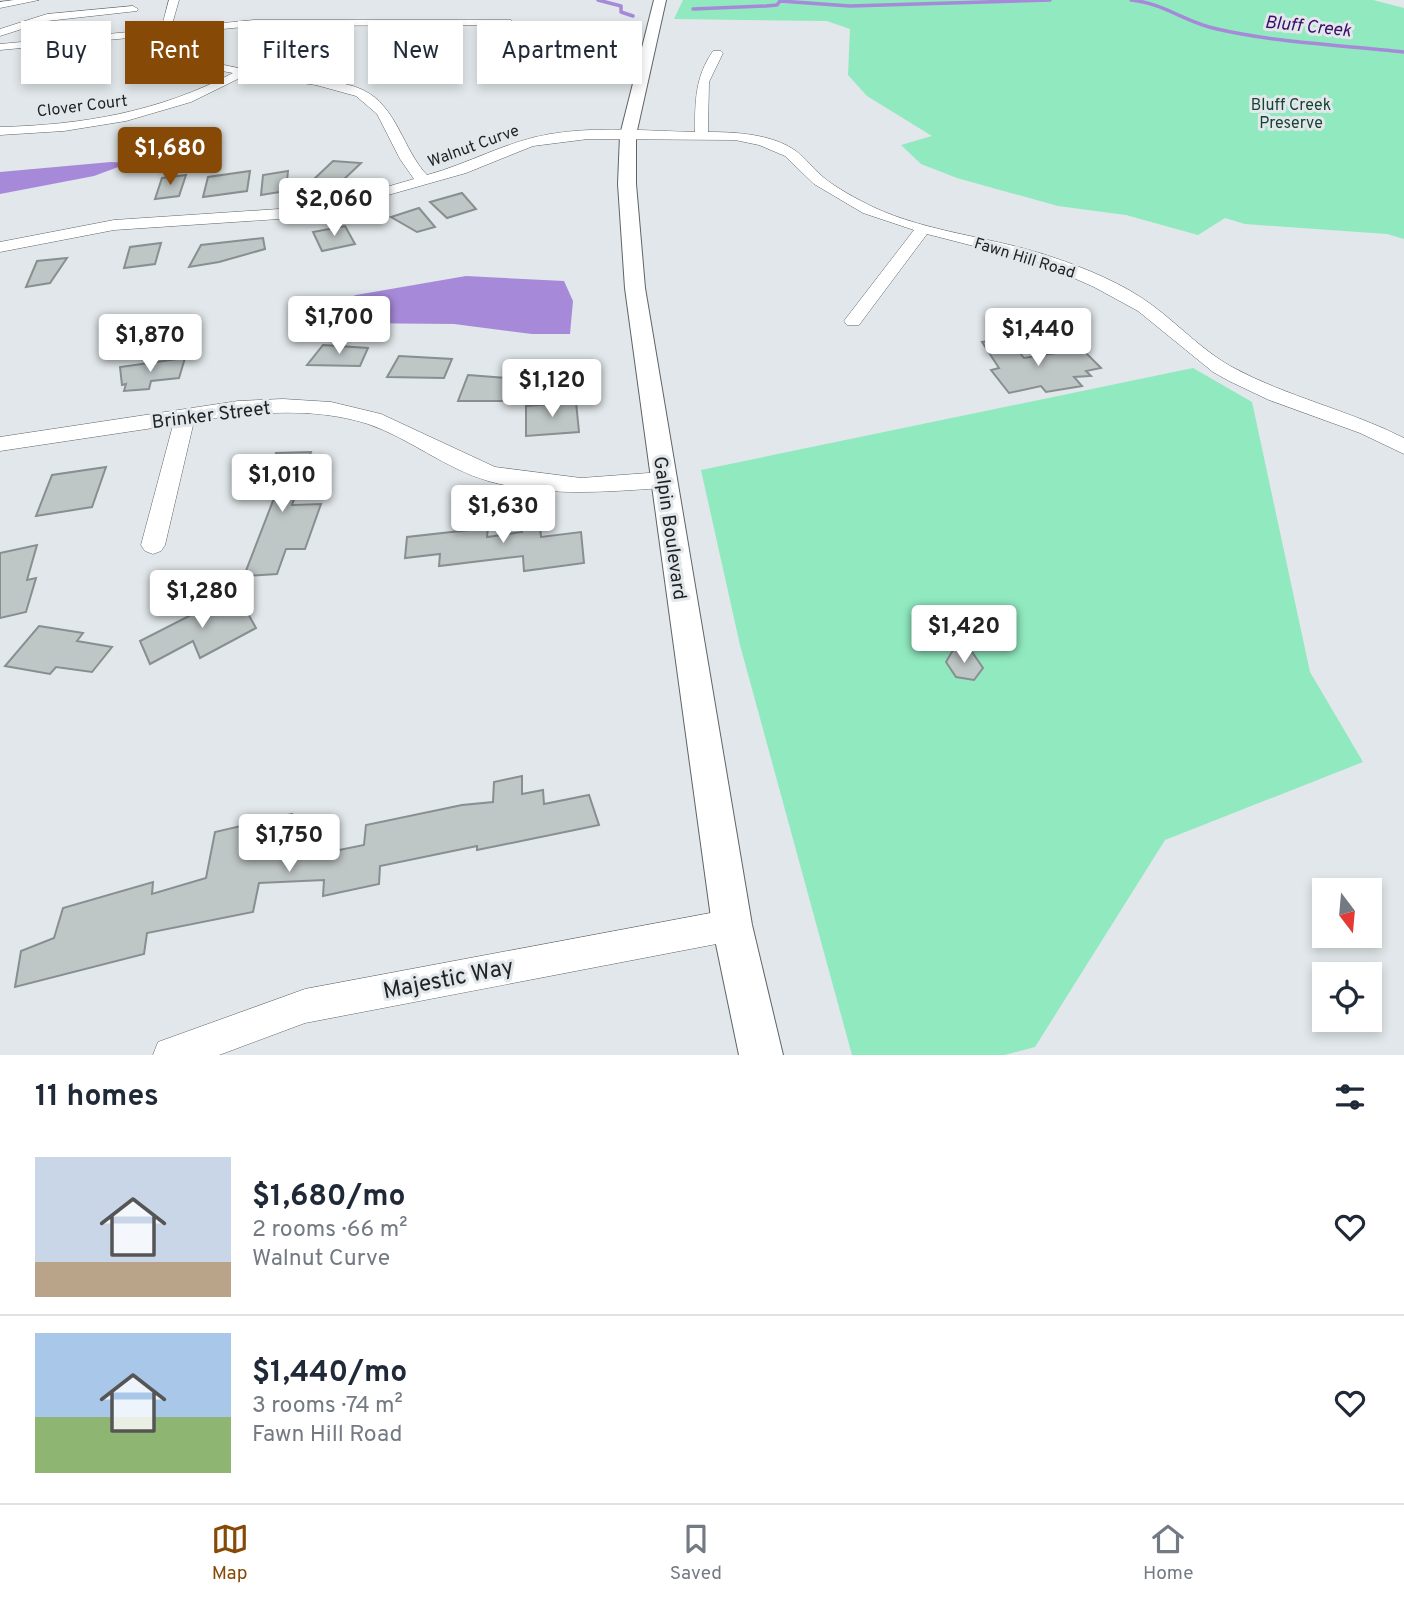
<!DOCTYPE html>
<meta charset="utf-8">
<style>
:root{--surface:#fff;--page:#f2f2f3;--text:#1f2937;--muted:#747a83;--line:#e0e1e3;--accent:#874a06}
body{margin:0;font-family:Overpass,sans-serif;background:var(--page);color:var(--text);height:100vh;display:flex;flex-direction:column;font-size:26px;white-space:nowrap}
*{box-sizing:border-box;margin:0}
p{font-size:23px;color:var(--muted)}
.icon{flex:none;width:38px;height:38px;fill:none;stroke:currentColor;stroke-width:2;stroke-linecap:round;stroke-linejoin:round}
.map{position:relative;height:1055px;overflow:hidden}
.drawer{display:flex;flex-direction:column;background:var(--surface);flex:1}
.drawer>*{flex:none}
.hud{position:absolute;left:21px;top:21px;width:700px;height:63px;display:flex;gap:14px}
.needle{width:46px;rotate:164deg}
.controls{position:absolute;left:1312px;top:878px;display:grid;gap:14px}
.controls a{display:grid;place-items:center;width:70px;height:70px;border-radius:0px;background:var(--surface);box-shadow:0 4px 10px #0003;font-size:35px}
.price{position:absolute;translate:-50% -60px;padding:0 16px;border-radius:7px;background:#fff;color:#222;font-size:23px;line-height:46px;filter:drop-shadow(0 2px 4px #0008)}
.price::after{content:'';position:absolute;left:50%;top:42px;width:21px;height:16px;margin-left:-10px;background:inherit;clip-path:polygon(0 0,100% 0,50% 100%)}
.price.active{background:var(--accent);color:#fff}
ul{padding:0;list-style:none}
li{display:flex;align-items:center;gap:21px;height:175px;padding:0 35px}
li+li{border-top:2px solid var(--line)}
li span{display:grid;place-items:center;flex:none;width:196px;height:140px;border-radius:0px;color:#555}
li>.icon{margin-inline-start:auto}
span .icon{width:84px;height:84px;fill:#fffc;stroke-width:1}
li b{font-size:30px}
h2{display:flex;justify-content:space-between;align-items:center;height:84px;padding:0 35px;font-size:30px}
.chip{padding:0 24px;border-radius:0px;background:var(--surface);box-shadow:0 4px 10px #0003;font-size:24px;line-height:63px}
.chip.active{background:var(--accent);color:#fff}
.menu{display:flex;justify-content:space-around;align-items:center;height:98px;border-top:2px solid var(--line);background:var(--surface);font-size:19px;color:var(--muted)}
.menu a{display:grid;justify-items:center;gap:4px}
.menu .active{color:var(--accent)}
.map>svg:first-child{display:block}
</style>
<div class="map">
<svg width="1404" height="1055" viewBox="0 0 1404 1055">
<rect width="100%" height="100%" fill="#e1e7ea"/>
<!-- green -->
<g fill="#90e9bf">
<polygon points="683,0 1373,0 1404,8 1404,239 1387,234 1245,224 1225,218 1198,235 1126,215 1058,206 957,178 921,164 901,145 932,136 867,96 848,75 850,29 827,21 674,19"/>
<polygon points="1193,368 1252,402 1310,672 1363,762 1165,840 1035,1047 1004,1055 852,1055 740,645 701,470"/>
</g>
<!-- water -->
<g fill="#a68ad9">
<polygon points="111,162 129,163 94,176 0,194 0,172"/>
<polygon points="466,276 564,281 573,301 570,334 532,334 454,324 344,323 315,310 356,295"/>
</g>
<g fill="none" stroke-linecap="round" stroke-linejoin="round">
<!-- stream -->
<g stroke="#a68ad9" stroke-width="3.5">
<polyline points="598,0 621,6 621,12 633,16"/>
<path d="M1131 0C1163 3 1187 23 1217 29 1278 43 1342 45 1404 52"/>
<polyline points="693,9 766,6 777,5 780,1 850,6 1050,0"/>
</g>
</g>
<!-- building -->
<g fill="#bfc6c6" stroke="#888f8f" stroke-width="2">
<polygon points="333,161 361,163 339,184 311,182"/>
<polygon points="250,171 247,191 203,197 208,177"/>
<polygon points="288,171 286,191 261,195 263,175"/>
<polygon points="186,175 179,196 155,199 162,178"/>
<polygon points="462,193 476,209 447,218 430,202"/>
<polygon points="419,208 435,227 417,232 391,217"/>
<polygon points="345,226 355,244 322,251 313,232"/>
<polygon points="263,238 265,249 219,262 189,267 201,245"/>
<polygon points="161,243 155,264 124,268 130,247"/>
<polygon points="67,258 50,283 26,287 37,261"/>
<polygon points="1008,338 1024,358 1082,349 1101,368 1086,371 1091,376 1074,377 1082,386 1046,392 1041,386 1009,393 991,370 999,368 982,342"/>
<polygon points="323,345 368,348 360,366 307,365"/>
<polygon points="399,356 452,359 444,378 387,377"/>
<polygon points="185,358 179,378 151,381 149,389 124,391 126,384 122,385 120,367"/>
<polygon points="468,375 519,379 512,401 458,401"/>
<polygon points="576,402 579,432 526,436 526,406"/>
<polygon points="311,452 292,505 321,504 305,549 286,549 277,574 244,576 276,493 253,494 263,469 270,469 276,453"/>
<polygon points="106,467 92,507 36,516 52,475"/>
<polygon points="538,498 541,537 581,532 584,563 524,571 523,556 439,566 440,554 405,558 407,537 488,528 487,537 522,532 521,499"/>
<polygon points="37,545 27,580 36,578 26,612 0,618 0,553"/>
<polygon points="236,592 256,628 200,658 193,641 150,664 140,641"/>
<polygon points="39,626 83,633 77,641 112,647 92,672 56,667 50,674 5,666"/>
<polygon points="953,650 972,652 983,668 974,680 956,677 946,662"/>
<polygon points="522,776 522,794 543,790 544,804 589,795 599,825 477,850 477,846 380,866 379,884 323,896 324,880 259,883 253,912 147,933 144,954 15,987 21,951 54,938 63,908 153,882 152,894 206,878 215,832 292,814 295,859 364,845 366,825 462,805 493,802 494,782"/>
</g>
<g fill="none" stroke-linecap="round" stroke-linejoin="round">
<defs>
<g id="minor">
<polygon points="14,0 39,0 0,8 0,2"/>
<path d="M169 0H179L171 28 254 20H511L512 22 507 25 254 26 171 34C190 79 319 69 363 90 397 106 403 150 427 175 468 164 507 141 550 134 597 126 648 131 695 132 695 101 695 77 713 51H721L723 53 709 82 708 132C736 132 772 134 796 151 806 158 813 169 823 177 836 188 857 199 873 207 929 233 994 237 1052 257 1085 268 1124 284 1152 305 1179 325 1203 351 1232 367 1287 397 1349 410 1404 438V454L1360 433 1269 400 1229 381 1213 372 1138 311 1094 287 1040 263 927 234 859 325H847L844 321 847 317 914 230 863 213 814 184 785 156 759 145 735 140 588 139 533 146 466 173 342 208 279 219 114 230 0 252V242L114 220 279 209 341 200 414 179 400 159 377 114 356 96 316 85 246 75 191 102 126 121 64 131 0 135V127C82 125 159 112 233 73 204 68 175 62 161 35L0 50V44L161 29Z"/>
<polygon points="133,6 138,9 137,11 47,21 0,36 0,29 47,14"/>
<path d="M283 399 331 402 381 414 495 467 581 478 662 472 670 474 673 480 670 486 662 488C604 492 545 497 488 481 446 469 409 438 368 424 312 406 250 413 194 421L165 545 161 551 153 554 145 551 141 545 173 425 0 451V437L238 401Z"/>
<polygon points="732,909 744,913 748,925 744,937 732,941 305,1023 219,1055 153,1055 158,1042 305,989"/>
</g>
<polygon id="tertiary" points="654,0 666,0 636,135 636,184 645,288 752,925 783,1055 739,1055 712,925 625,288 618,184 620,135"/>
</defs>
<!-- minor casing -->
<use href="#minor" stroke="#5f6467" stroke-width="1"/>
<!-- tertiary casing -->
<use href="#tertiary" stroke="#5f6467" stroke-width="2"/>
<!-- minor -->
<use href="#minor" fill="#fff" fill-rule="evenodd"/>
<!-- tertiary -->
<use href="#tertiary" fill="#fff" fill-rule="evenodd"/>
</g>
<g text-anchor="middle" stroke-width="6" stroke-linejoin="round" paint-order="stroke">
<!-- far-park labels -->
<g font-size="16" fill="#184331" stroke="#e1e7ea">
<text x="1291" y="110">Bluff Creek<tspan x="1291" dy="18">Preserve</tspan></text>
</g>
<!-- far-street labels -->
<g font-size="16" fill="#1f2122" stroke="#e1e7ea">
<text transform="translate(82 105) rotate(-7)" y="6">Clover Court</text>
<text transform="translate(473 145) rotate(-20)" y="6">Walnut Curve</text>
<text transform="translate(1025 257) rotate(17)" y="6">Fawn Hill Road</text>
</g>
<!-- far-water labels -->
<g font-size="18" font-style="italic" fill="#3b0c6a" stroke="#e1e7ea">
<text transform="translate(1308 26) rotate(6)" y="6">Bluff Creek</text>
</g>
<!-- street labels -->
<g font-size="19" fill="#1f2122" stroke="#e1e7ea">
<text transform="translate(211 414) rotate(-7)" y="7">Brinker Street</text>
<text transform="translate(671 528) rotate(82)" y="7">Galpin Boulevard</text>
</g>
<!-- near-street labels -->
<g font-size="23" fill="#1f2122" stroke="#e1e7ea">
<text transform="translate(448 978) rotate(-11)" y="8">Majestic Way</text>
</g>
</g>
</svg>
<div class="controls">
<a><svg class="needle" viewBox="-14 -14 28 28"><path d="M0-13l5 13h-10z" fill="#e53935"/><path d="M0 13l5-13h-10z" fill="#747a83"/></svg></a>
<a><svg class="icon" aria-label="locate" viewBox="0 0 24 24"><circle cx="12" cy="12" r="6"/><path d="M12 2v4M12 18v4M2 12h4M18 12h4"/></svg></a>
</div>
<b class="price active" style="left:170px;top:187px">$1,680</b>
<b class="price" style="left:334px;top:238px">$2,060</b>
<b class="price" style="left:339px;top:356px">$1,700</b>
<b class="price" style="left:1038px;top:368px">$1,440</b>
<b class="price" style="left:150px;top:374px">$1,870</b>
<b class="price" style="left:552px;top:419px">$1,120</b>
<b class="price" style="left:282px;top:514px">$1,010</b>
<b class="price" style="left:503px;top:545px">$1,630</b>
<b class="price" style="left:202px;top:630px">$1,280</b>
<b class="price" style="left:964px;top:665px">$1,420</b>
<b class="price" style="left:289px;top:874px">$1,750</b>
<div class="hud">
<a class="chip">Buy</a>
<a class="chip active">Rent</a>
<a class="chip">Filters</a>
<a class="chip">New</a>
<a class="chip">Apartment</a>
</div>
</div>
<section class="drawer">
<h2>11 homes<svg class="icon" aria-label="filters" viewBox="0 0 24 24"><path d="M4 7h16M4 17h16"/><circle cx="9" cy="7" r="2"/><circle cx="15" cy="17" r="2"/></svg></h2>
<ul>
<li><span style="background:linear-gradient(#c9d6e8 75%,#b9a48a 0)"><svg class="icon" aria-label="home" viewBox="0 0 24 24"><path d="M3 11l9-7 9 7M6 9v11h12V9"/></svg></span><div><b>$1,680/mo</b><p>2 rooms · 66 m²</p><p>Walnut Curve</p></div><svg class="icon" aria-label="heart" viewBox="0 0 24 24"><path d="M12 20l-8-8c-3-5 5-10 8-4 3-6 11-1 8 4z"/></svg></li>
<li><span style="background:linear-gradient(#a9c7e8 60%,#8fb573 0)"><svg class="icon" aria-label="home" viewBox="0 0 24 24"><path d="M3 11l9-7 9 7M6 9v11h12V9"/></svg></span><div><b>$1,440/mo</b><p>3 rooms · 74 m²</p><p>Fawn Hill Road</p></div><svg class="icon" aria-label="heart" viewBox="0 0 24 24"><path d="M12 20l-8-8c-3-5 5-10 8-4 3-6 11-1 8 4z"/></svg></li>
</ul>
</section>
<nav class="menu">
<a class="active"><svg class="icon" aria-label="map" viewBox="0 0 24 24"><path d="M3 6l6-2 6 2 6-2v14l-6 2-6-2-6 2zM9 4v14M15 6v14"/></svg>Map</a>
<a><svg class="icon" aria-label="saved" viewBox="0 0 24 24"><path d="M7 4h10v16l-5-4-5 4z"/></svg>Saved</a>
<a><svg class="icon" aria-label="home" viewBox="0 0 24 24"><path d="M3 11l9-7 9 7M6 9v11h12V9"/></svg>Home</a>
</nav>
